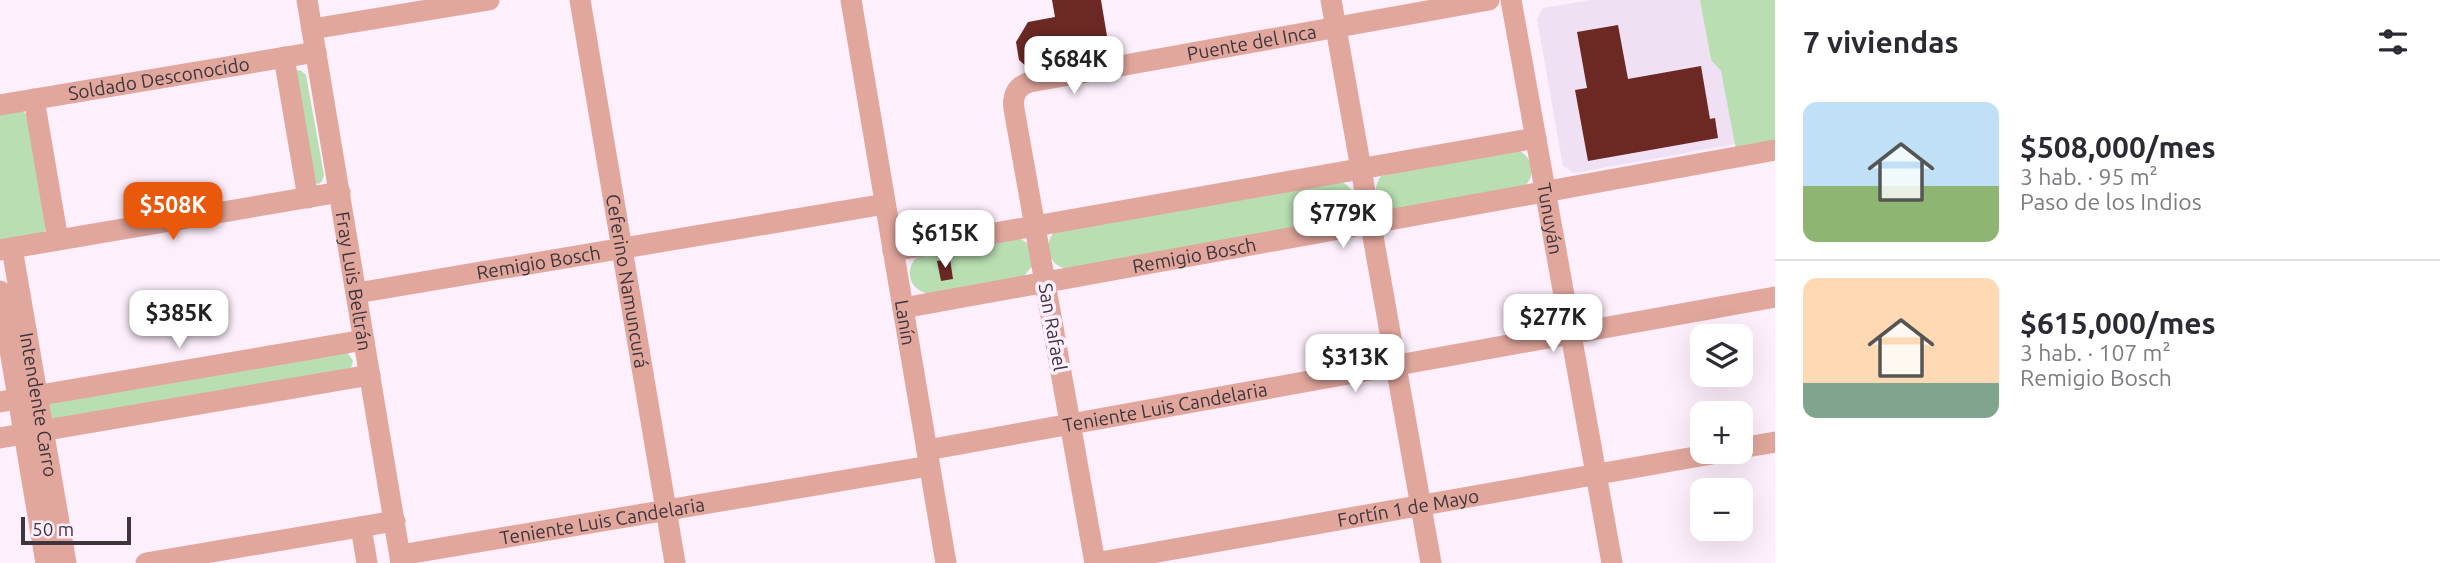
<!DOCTYPE html>
<html lang="es">
<meta charset="utf-8">
<style>
:root{--surface:#fff;--page:#f7f7f7;--text:#2b2b33;--muted:#7c7c81;--line:#e1e1e2;--accent:#ea580c}
body{margin:0;font-family:Ubuntu,sans-serif;background:var(--page);color:var(--text);height:100vh;display:flex;flex-direction:column;font-size:26px;white-space:nowrap}
*{box-sizing:border-box;margin:0}
p{font-size:23px;color:var(--muted)}
.icon{flex:none;width:38px;height:38px;fill:none;stroke:currentColor;stroke-width:2;stroke-linecap:round;stroke-linejoin:round}
.map{position:relative;flex:1;overflow:hidden}
.panel{display:flex;flex-direction:column;background:var(--surface);width:665px}
.panel>*{flex:none}
.buttons{position:absolute;left:1690px;top:324px;display:grid;gap:14px}
.buttons a{display:grid;place-items:center;width:63px;height:63px;border-radius:14px;background:var(--surface);box-shadow:0 7px 28px #0002;font-size:35px}
.scale{position:absolute;left:21px;bottom:18px;width:110px;box-sizing:border-box;padding-left:7px;border:4px solid #3d343c;border-top:0;font-size:19px;line-height:24px;white-space:nowrap;color:#3d343c;-webkit-text-stroke:5px #fdeffc;paint-order:stroke}
.price{position:absolute;translate:-50% -60px;padding:0 16px;border-radius:14px;background:#fff;color:#222;font-size:23px;line-height:46px;filter:drop-shadow(0 2px 4px #0008)}
.price::after{content:'';position:absolute;left:50%;top:42px;width:21px;height:16px;margin-left:-10px;background:inherit;clip-path:polygon(0 0,100% 0,50% 100%)}
.price.selected{background:var(--accent);color:#fff}
ul{padding:0;list-style:none}
li{display:flex;align-items:center;gap:21px;height:175px;padding:0 28px}
li+li{border-top:2px solid var(--line)}
li span{display:grid;place-items:center;flex:none;width:196px;height:140px;border-radius:14px;color:#555}
li>.icon{margin-inline-start:auto}
span .icon{width:84px;height:84px;fill:#fffc;stroke-width:1}
li b{font-size:30px}
h2{display:flex;justify-content:space-between;align-items:center;height:84px;padding:0 28px;font-size:30px}
main{display:flex;flex:1;min-height:0}
.map>svg:first-child{display:block}
</style>
<main>
<div class="map">
<svg width="1775" height="563" viewBox="0 0 1775 563">
<rect width="100%" height="100%" fill="#fdeffc"/>
<!-- education -->
<polygon fill="#efe0f3" points="1590,0 1700,0 1711,60 1721,71 1735,144 1574,173 1563,166 1537,19 1543,8"/>
<!-- green -->
<g fill="#b8deb1">
<polygon points="1700,0 1775,0 1775,143 1736,150 1721,71 1711,60"/>
<polygon points="300,70 306,75 324,175 322,181 319,184 313,182 295,71"/>
<polygon points="23,111 30,119 47,228 43,233 0,242 0,114"/>
<path d="M1516 149C1534 157 1537 175 1523 188L1388 211C1374 203 1372 189 1381 176Z"/>
<path d="M1340 181C1357 189 1361 206 1347 219L1067 269C1049 265 1043 248 1053 233Z"/>
<path d="M1018 237 1030 245 1033 265 1024 276 929 294C907 290 903 266 921 254Z"/>
<polygon points="347,352 353,361 351,368 53,419 50,417 48,403"/>
</g>
<!-- building -->
<g fill="#6c2924">
<polygon points="1052,0 1101,0 1110,54 1029,69 1019,60 1016,42 1028,22 1055,17"/>
<polygon points="1618,25 1628,79 1701,66 1710,119 1715,118 1718,138 1588,161 1575,90 1587,88 1577,32"/>
<polygon points="950,259 953,279 941,281 937,261"/>
</g>
<g fill="none" stroke-linecap="round" stroke-linejoin="round">
<!-- minor -->
<g stroke="#e1a79d" stroke-width="21">
<path id="s1" d="M307 0 401 563"/>
<path id="s2" d="M580 0 675 563"/>
<path id="s3" d="M851 0 946 563"/>
<polyline points="1331,0 1431,563"/>
<path id="s4" d="M1511 0 1612 563"/>
<polyline points="312,29 489,0"/>
<polyline points="284,57 308,198"/>
<polyline points="34,99 58,240"/>
<path id="s5" d="M0 105 316 52"/>
<path id="s6" d="M12 248 66 563"/>
<polyline points="0,250 340,192"/>
<polyline points="893,251 1536,138"/>
<polyline points="0,291 46,563"/>
<path id="s7" d="M357 293 885 204"/>
<path id="s8" d="M903 308 1775 150"/>
<polyline points="0,402 364,340"/>
<polyline points="0,438 370,375"/>
<polyline points="1741,448 1775,442"/>
<path id="s9" d="M927 450 1775 297"/>
<polyline points="361,527 367,563"/>
<path id="s10" d="M400 555 929 466"/>
<polyline points="146,563 395,521"/>
<path id="s11" d="M1095 563 1014 109C1012 95 1017 86 1030 82L1489 0"/>
<path id="s12" d="M1095 563 1723 452"/>
</g>
</g>
<g text-anchor="middle" stroke-width="7" stroke-linejoin="round" paint-order="stroke">
<!-- street labels -->
<g font-size="19" fill="#3d343c" stroke="#fdeffc">
<text dy="7" stroke="none"><textPath href="#s11" startOffset="721">Puente del Inca</textPath></text>
<text dy="7" stroke="none"><textPath href="#s5" startOffset="161">Soldado Desconocido</textPath></text>
<text dy="7" stroke="none"><textPath href="#s4" startOffset="222">Tunuyán</textPath></text>
<text dy="7" stroke="none"><textPath href="#s8" startOffset="296">Remigio Bosch</textPath></text>
<text dy="7" stroke="none"><textPath href="#s7" startOffset="184">Remigio Bosch</textPath></text>
<text dy="7" stroke="none"><textPath href="#s1" startOffset="285">Fray Luis Beltrán</textPath></text>
<text dy="7" stroke="none"><textPath href="#s2" startOffset="285">Ceferino Namuncurá</textPath></text>
<text dy="7" stroke="none"><textPath href="#s3" startOffset="327">Lanín</textPath></text>
<text transform="translate(1053 327) rotate(80)" y="7">San Rafael</text>
<text dy="7" stroke="none"><textPath href="#s6" startOffset="159">Intendente Carro</textPath></text>
<text dy="7" stroke="none"><textPath href="#s9" startOffset="242">Teniente Luis Candelaria</textPath></text>
<text dy="7" stroke="none"><textPath href="#s12" startOffset="318">Fortín 1 de Mayo</textPath></text>
<text dy="7" stroke="none"><textPath href="#s10" startOffset="205">Teniente Luis Candelaria</textPath></text>
</g>
</g>
</svg>
<div class="buttons">
<a><svg class="icon" aria-label="layers" viewBox="0 0 24 24"><path d="M12 4l9 5-9 5-9-5zM3 14l9 5 9-5"/></svg></a>
<a>+</a>
<a>−</a>
</div>
<div class="scale">50 m</div>
<b class="price" style="left:1074px;top:96px">$684K</b>
<b class="price selected" style="left:173px;top:242px">$508K</b>
<b class="price" style="left:1343px;top:250px">$779K</b>
<b class="price" style="left:945px;top:270px">$615K</b>
<b class="price" style="left:179px;top:350px">$385K</b>
<b class="price" style="left:1553px;top:354px">$277K</b>
<b class="price" style="left:1355px;top:394px">$313K</b>
</div>
<section class="panel">
<h2>7 viviendas<svg class="icon" aria-label="filters" viewBox="0 0 24 24"><path d="M4 7h16M4 17h16"/><circle cx="9" cy="7" r="2"/><circle cx="15" cy="17" r="2"/></svg></h2>
<ul>
<li><span style="background:linear-gradient(#bfe0f5 60%,#8fb573 0)"><svg class="icon" aria-label="home" viewBox="0 0 24 24"><path d="M3 11l9-7 9 7M6 9v11h12V9"/></svg></span><div><b>$508,000/mes</b><p>3 hab. · 95 m²</p><p>Paso de los Indios</p></div></li>
<li><span style="background:linear-gradient(#ffd9b3 75%,#7fa58c 0)"><svg class="icon" aria-label="home" viewBox="0 0 24 24"><path d="M3 11l9-7 9 7M6 9v11h12V9"/></svg></span><div><b>$615,000/mes</b><p>3 hab. · 107 m²</p><p>Remigio Bosch</p></div></li>
</ul>
</section>
</main>
